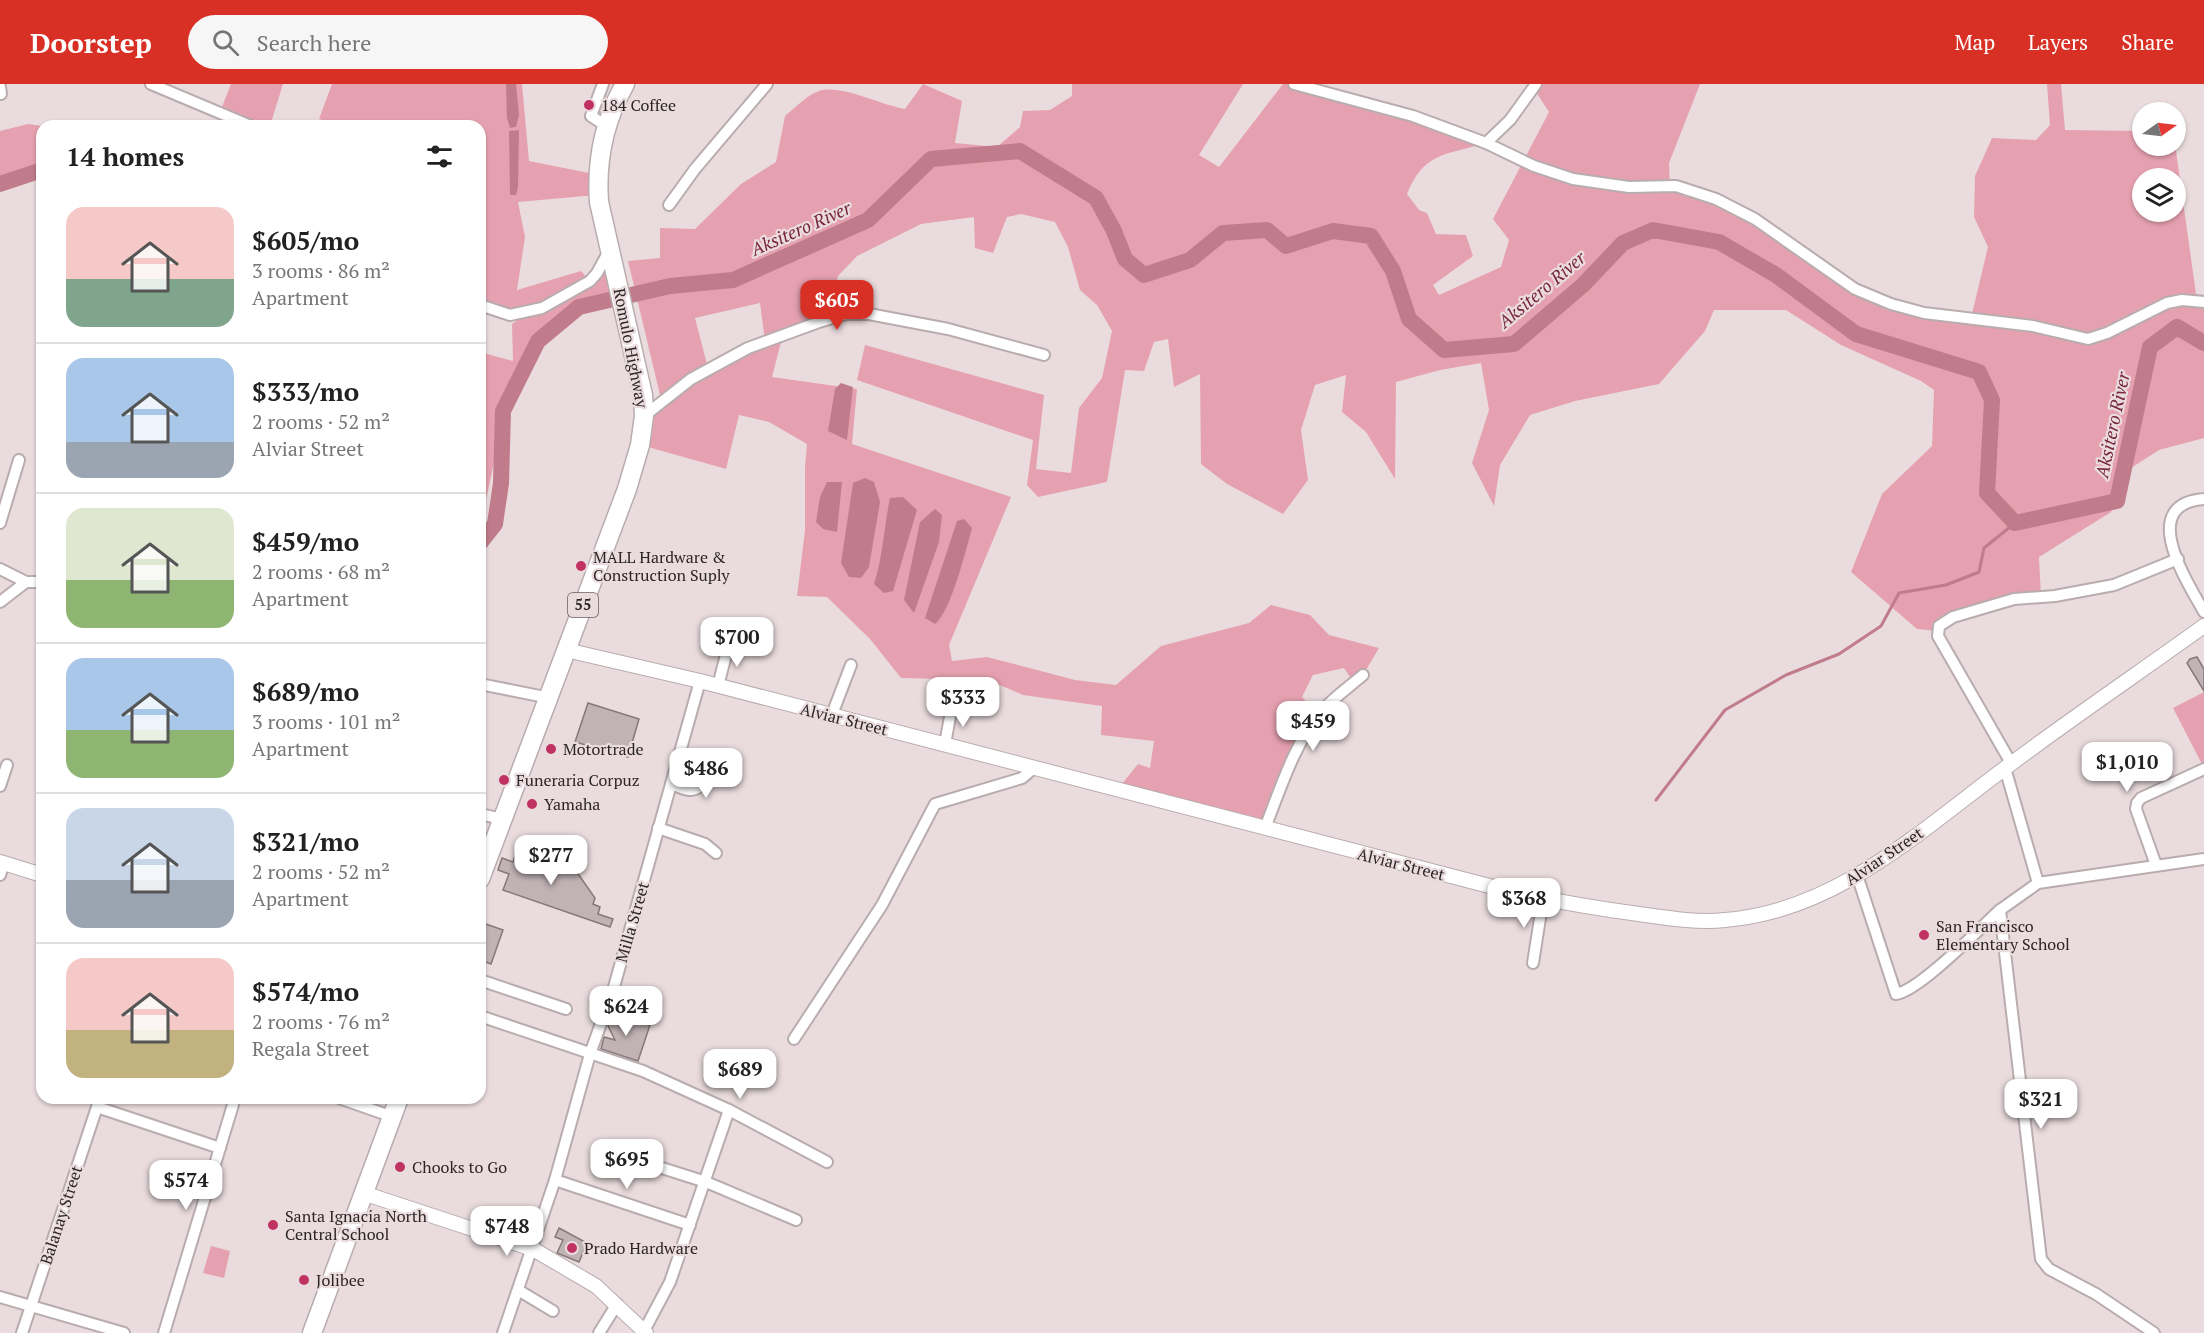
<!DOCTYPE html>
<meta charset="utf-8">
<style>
:root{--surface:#fff;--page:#f6f6f6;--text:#222;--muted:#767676;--line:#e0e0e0;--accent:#d93025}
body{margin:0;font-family:"PT Serif",serif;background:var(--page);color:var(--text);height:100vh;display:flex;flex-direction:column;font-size:22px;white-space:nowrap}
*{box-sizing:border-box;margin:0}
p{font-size:20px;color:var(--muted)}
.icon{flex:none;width:33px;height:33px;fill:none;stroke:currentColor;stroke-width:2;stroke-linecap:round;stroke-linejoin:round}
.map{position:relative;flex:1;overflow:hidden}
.drawer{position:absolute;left:36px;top:36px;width:450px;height:984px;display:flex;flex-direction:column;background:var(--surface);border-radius:18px;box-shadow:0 2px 4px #0004}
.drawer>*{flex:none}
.needle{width:39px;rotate:76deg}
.controls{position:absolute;left:2132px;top:18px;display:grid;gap:12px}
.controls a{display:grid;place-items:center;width:54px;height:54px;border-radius:50%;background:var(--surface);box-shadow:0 2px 4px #0004;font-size:30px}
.price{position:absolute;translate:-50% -51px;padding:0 14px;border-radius:12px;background:#fff;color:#222;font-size:20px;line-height:39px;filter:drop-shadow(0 2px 3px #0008)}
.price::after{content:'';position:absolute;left:50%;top:36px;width:18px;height:14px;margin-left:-9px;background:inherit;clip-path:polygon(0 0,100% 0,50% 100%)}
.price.selected{background:var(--accent);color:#fff}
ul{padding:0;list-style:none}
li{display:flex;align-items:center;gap:18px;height:150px;padding:0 30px}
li+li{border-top:2px solid var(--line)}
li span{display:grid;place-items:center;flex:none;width:168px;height:120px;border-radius:18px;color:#555}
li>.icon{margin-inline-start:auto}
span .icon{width:72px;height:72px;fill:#fffc;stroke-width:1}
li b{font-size:26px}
h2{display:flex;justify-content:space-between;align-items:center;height:72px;padding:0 30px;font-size:26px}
header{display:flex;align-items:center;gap:36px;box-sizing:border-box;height:84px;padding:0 30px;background:var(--accent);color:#fff}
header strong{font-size:28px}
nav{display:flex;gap:33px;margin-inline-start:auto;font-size:21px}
.search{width:420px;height:54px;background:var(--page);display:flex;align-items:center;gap:15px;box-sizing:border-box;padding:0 21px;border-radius:33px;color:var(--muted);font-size:22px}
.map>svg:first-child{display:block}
</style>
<header>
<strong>Doorstep</strong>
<div class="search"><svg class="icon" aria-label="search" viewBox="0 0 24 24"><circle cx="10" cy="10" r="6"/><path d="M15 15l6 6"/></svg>Search here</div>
<nav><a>Map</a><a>Layers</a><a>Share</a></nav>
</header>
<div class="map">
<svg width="2204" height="1249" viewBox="0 0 2204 1249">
<rect width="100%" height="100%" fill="#eadcde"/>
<!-- green -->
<g fill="#e6a1b0" fill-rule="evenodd">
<polygon points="231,0 283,0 270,42 247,42 220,28"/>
<polygon points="332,0 522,0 529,77 594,90 596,111 518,118 525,153 517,206 581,187 590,197 605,188 611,212 579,223 538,257 506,322 480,444 480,268 513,277 512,240 527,229 480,221 480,42 341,42 319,35"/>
<path d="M923 0 962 17 955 59 997 63 1020 43 1023 27 1050 26 1072 12V0H1243L1199 71 1219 83 1283 0H1293L1486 59C1448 71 1424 67 1407 110L1419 126 1427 129 1436 150 1466 151 1473 172 1433 201 1439 211 1501 183 1509 156 1493 135 1549 28 1534 5 1536 0H1700L1669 79 1670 107 1755 135 1855 205 1924 229 1971 234 1988 163 1974 133 1975 92 1992 54 2036 56 2050 41 2047 0H2061L2065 46 2142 47V62L2175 60 2196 210 2204 211V354L2159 366 2131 384 2111 428 2039 473 2041 512 1953 533 1937 547 1917 545 1851 488 1882 410 1932 362 1934 306 1921 297 1841 261 1786 226H1714L1705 247 1659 300 1575 317 1530 331 1500 381 1494 422 1472 379 1489 326 1481 279 1440 286 1396 298 1395 395 1366 348 1342 328 1346 291 1315 301 1301 346 1308 396 1283 430 1227 400 1201 380 1200 290 1174 303 1168 255 1154 258 1144 287 1125 286 1107 398 1038 413 1027 401 1033 356 857 296 865 261 1044 311 1036 385 1071 389 1079 324 1102 294 1112 247 1097 221 1080 206 1068 163 1055 138 1021 130 1007 133 993 169 975 164 974 133 921 140 857 172 838 192 828 235 783 250 772 293 857 305 852 360 1011 413 949 561 952 577 987 573 1075 596 1116 601 1161 562 1249 539 1271 521 1310 531 1329 551 1379 564 1363 591 1354 599 1344 584 1313 591 1302 613 1319 631 1265 744 1117 706 1138 680 1150 684 1154 657 1101 651 1102 622 1023 611 988 596 901 594 870 555 827 513 797 512 805 446V383L807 360 769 338 739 331 726 385 648 363 653 325 679 304 660 311 628 177 660 174V144L695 145 741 100 776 78 785 32C795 24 807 11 819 7 841 0 880 21 905 25ZM2142 94H2175V128H2142ZM760 219 765 257 708 284 695 234Z"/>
<polygon points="28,40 42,42 42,81 0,95 0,47"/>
<polygon points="2204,608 2204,684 2173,624"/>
<polygon points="211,1162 230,1167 224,1194 203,1189"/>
</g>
<!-- water -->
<g fill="#c17c8b">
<polygon points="506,0 516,0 519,31 516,43 510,44 507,34"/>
<polygon points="519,46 518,103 516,111 510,111 509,47"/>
<polygon points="841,299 853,303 847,356 828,347 835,305"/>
<polygon points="865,394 874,398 880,418 869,483 861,494 849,493 841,479 853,399"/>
<polygon points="827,398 842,398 837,448 823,445 816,438 820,413"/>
<path d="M903 413 917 426 893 507 884 509 874 500C883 472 884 443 890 414Z"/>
<polygon points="935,425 942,431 939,458 914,529 904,516 920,438"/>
<path d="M964 435 972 444C966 465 951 528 935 540L925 534 957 437Z"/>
</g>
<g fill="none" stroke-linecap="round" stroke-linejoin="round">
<!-- stream -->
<polyline stroke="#c17c8b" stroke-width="3" points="1656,716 1725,626 1786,591 1839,570 1881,542 1899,509 1946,501 1979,488 1984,464 2015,439"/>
<!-- river -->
<g stroke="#c17c8b" stroke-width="16">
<polyline points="0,100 42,86"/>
<polyline points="480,459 495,440 501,399 503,327 538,257 579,223 670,202 733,196 868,136 931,75 1020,67 1096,114 1114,147 1125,175 1144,191 1190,176 1223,149 1267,146 1286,162 1333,147 1371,152 1393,187 1409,235 1444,266 1514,260 1583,201 1623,159 1653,146 1719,158 1776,191 1856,250 1979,288 1992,316 1987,409 2015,439 2117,417 2150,263 2177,243 2204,259"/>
</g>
</g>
<!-- building -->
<g fill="#c0b2b5" stroke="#84787a" stroke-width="1.5">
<polygon points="2197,573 2204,585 2204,607 2187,579 2190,575"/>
<polygon points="588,619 639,635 628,673 575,658"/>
<polygon points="517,765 574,784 595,814 593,820 600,823 598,830 613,835 610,843 503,806 509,790 498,786 502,774 513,778"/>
<polygon points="480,838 503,846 491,880 480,876"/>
<polygon points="613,929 650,941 638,977 601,965 604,953 615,956 608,942"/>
<polygon points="559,1144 587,1159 579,1178 557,1169 563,1156 555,1153"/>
</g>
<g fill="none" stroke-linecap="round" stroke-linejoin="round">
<defs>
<g id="minor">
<polyline points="151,0 251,42"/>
<polyline points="603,0 591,32 606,42"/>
<polyline points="1294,0 1413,32 1486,59 1534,82 1573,95 1629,103 1676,102 1716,115 1755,135 1855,205 1891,220 1924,229 2033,242 2088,255 2107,249 2167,219 2182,216 2204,218"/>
<polyline points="0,3 1,10"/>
<polyline points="1486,59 1510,36 1536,0"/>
<polyline points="669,121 695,85 767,0"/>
<polyline points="480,221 510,231 542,224 590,197 597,189 609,167"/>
<polyline points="644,332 691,295 748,264 819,238 846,230 869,230 948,245 1044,271"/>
<path d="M2204 415C2137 420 2186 496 2204 528"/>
<polyline points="0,439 19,376"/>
<polyline points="0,485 26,498"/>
<polyline points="0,518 26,498 42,498"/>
<polyline points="480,600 550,614"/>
<polyline points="718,602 729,559"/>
<polyline points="831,633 851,581"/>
<polyline points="945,660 952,622"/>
<polyline points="2011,679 1938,552 1939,542 1953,533 2014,515 2055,512 2114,501 2178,475"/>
<polyline points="2005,684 2038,799 2204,775"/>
<path d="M671 700C680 703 690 710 699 703L707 672"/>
<polyline points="0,702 7,681"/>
<polyline points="480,730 502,735"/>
<polyline points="658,744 705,760 716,769"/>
<path d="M1265 744C1280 706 1294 660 1321 628 1333 614 1349 603 1363 591"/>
<polyline points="2156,781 2136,725 2137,719 2141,714 2204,685"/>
<polyline points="0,791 4,779"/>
<path d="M1857 791 1896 910C1919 907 1980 844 2000 826"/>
<polyline points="2038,799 2000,826 2041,1175 2049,1185 2096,1210 2154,1249"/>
<polyline points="1533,879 1543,815"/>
<polyline points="480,896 566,925"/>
<polyline points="480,932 643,987 729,1026"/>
<polyline points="794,955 882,821 935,720 1022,694 1034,684"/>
<polyline points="339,1014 393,1033"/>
<polyline points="97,1023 220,1064"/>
<polyline points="621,1071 706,1098 796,1136"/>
<polyline points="555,1096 690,1141"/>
<polyline points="518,1206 553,1227"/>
<polyline points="0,1213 124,1249"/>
<polyline points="644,1247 670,1198 729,1026 827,1078"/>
<polyline points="22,1249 100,1014"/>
<polyline points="164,1249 235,1014"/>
<polyline points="503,1249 555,1096 590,970 614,903 700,597"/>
<polyline points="599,1249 617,1220"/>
</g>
<g id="tertiary">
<path d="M566 566 700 597 1501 805C1547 816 1593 824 1639 830 1667 834 1697 839 1725 836 1839 827 1924 743 2012 679 2075 632 2140 588 2204 542"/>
<polyline points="0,778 42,791"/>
<polyline points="363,1109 533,1165 596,1202 646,1249"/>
</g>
<g id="trunk">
<path d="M480 795 627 405 640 361 644 332 643 311 599 118C596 76 604 37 625 0"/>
<polyline points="312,1249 399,1014"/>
</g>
</defs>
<!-- minor casing -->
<use href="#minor" stroke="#b9acae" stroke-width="14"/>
<!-- tertiary casing -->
<use href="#tertiary" stroke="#b9acae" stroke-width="16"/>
<!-- trunk casing -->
<use href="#trunk" stroke="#b9acae" stroke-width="21"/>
<!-- minor -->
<use href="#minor" stroke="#fff" stroke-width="10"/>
<!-- tertiary -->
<use href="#tertiary" stroke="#fff" stroke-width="14"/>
<!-- trunk -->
<use href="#trunk" stroke="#fff" stroke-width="18"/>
</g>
<!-- markers -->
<g fill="#c03261" stroke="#eadcde" stroke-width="2">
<circle cx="589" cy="21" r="6"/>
<circle cx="581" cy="482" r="6"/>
<circle cx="551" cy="665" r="6"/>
<circle cx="504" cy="696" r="6"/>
<circle cx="532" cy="720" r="6"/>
<circle cx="1924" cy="851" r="6"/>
<circle cx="400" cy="1083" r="6"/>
<circle cx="273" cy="1141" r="6"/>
<circle cx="572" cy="1164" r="6"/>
<circle cx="304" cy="1196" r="6"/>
</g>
<g text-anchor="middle" stroke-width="4.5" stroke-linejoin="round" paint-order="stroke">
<!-- shield labels -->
<rect fill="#eadcde" stroke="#645c5d" stroke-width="1.5" x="568" y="509" width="30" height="24" rx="4.5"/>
<g font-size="15" font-weight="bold" fill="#2b2526">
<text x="583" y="526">55</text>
</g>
<!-- poi labels -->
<g font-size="16" fill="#2b2526" stroke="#eadcde" text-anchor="start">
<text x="601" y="27">184 Coffee</text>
<text x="593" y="479">MALL Hardware &amp;<tspan x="593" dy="18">Construction Suply</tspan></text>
<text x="563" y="671">Motortrade</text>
<text x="516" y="702">Funeraria Corpuz</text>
<text x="544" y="726">Yamaha</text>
<text x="1936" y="848">San Francisco<tspan x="1936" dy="18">Elementary School</tspan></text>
<text x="412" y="1089">Chooks to Go</text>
<text x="285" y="1138">Santa Ignacia North<tspan x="285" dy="18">Central School</tspan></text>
<text x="584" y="1170">Prado Hardware</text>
<text x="316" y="1202">Jolibee</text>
</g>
<!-- street labels -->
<g font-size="16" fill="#2b2526" stroke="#eadcde">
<text transform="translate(631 264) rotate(79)" y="6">Romulo Highway</text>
<text transform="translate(844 635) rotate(14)" y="6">Alviar Street</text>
<text transform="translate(1884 772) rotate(-34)" y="6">Alviar Street</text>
<text transform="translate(1401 780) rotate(14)" y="6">Alviar Street</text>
<text transform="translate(632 838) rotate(-74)" y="6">Milla Street</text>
<text transform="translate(61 1131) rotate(-72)" y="6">Balanay Street</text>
</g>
<!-- water labels -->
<g font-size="18" font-style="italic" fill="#78253e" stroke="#eadcde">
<text transform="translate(801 145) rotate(-24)" y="6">Aksitero River</text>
<text transform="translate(1542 206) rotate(-40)" y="6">Aksitero River</text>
<text transform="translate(2113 341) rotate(-78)" y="6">Aksitero River</text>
</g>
</g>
</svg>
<div class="controls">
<a><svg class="needle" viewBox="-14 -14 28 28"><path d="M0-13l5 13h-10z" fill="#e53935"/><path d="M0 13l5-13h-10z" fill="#767676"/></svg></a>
<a><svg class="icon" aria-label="layers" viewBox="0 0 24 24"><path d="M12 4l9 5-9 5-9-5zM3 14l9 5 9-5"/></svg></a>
</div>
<b class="price selected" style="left:837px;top:247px">$605</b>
<b class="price" style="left:737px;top:584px">$700</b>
<b class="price" style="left:963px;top:644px">$333</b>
<b class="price" style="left:1313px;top:668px">$459</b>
<b class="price" style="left:2127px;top:709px">$1,010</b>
<b class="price" style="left:706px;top:715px">$486</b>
<b class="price" style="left:551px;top:802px">$277</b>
<b class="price" style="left:1524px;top:845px">$368</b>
<b class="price" style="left:626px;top:953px">$624</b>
<b class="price" style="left:740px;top:1016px">$689</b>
<b class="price" style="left:2041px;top:1046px">$321</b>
<b class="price" style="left:627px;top:1106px">$695</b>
<b class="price" style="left:186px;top:1127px">$574</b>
<b class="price" style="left:507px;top:1173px">$748</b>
<section class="drawer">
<h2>14 homes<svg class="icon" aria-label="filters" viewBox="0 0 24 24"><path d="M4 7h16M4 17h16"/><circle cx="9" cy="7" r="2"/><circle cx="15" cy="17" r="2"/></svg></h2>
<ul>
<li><span style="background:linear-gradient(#f6c9c9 60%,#7fa58c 0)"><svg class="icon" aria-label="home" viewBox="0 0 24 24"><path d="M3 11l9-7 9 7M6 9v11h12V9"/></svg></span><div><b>$605/mo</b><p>3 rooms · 86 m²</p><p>Apartment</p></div></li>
<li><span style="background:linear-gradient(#a9c7e8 70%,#9aa5b1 0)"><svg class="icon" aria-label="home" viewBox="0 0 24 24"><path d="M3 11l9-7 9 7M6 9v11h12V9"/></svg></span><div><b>$333/mo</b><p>2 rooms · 52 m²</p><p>Alviar Street</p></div></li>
<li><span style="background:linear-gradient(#dfe7d0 60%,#8fb573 0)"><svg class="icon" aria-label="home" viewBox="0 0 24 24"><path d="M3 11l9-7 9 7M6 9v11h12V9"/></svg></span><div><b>$459/mo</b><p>2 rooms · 68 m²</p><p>Apartment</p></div></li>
<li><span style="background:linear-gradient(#a9c7e8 60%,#8fb573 0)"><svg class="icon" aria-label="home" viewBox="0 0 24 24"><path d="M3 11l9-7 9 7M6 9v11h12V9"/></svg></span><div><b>$689/mo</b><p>3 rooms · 101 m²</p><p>Apartment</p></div></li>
<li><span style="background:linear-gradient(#c9d6e8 60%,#9aa5b1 0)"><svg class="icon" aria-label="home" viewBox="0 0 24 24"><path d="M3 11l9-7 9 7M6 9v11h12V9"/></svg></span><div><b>$321/mo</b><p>2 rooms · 52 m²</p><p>Apartment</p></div></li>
<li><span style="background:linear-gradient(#f6c9c9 60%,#c2b280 0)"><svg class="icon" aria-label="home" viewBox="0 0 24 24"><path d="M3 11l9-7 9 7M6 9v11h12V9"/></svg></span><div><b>$574/mo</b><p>2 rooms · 76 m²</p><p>Regala Street</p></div></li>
</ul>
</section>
</div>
